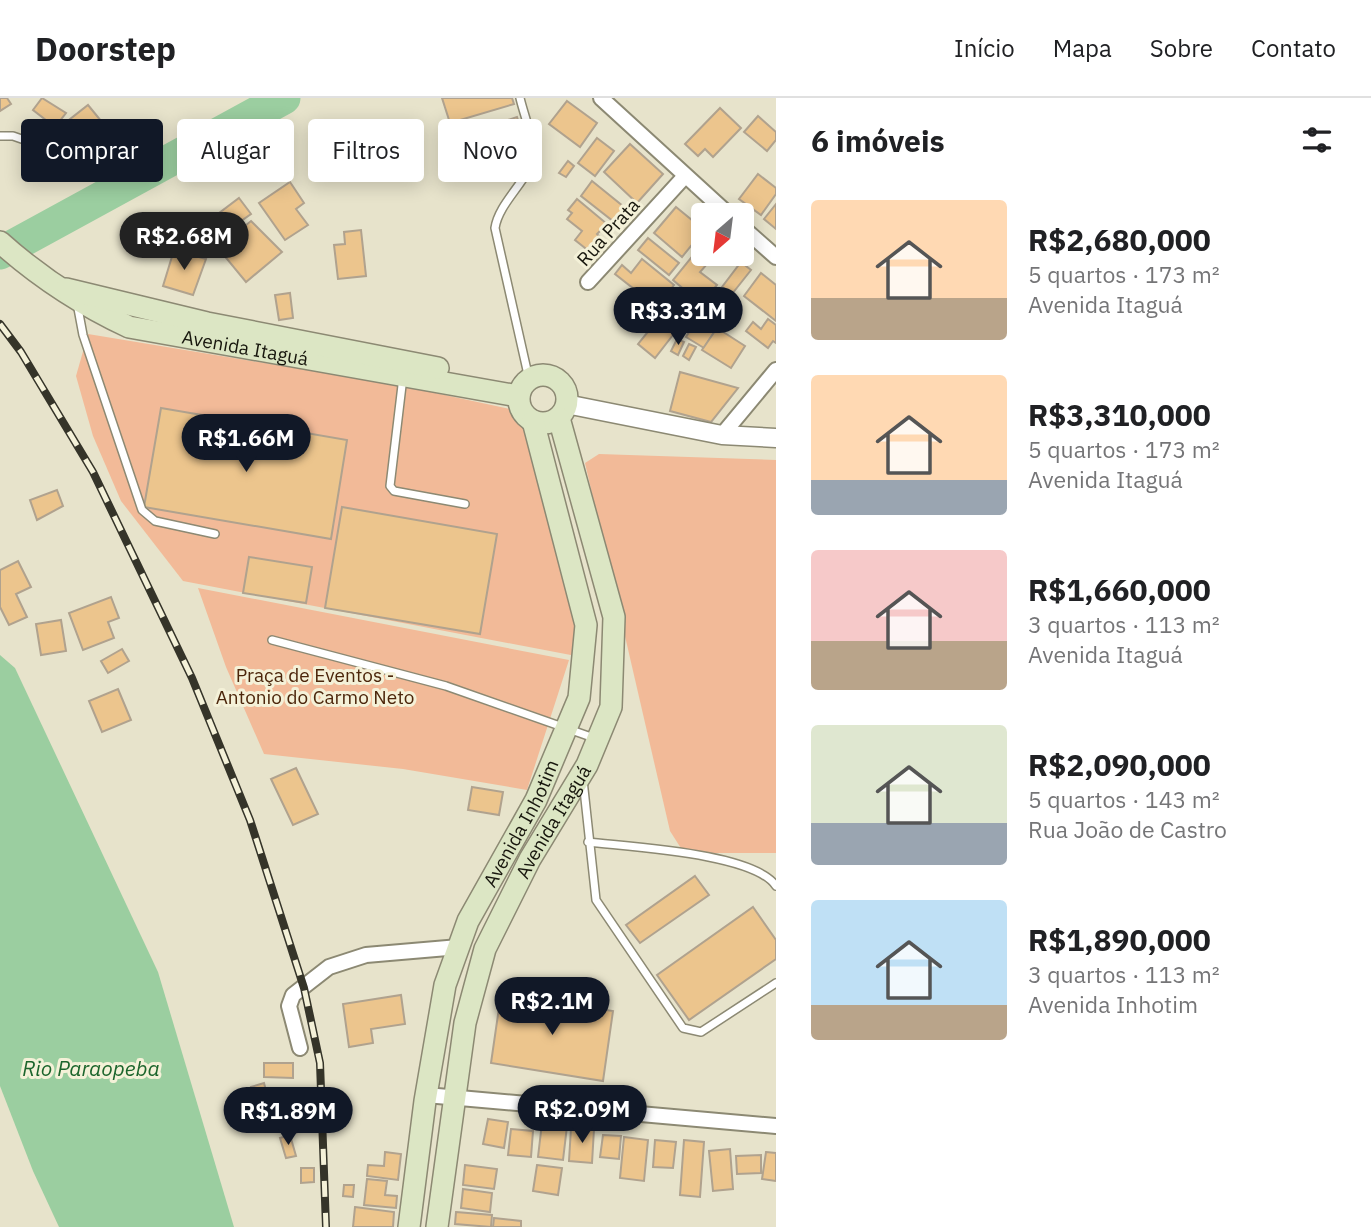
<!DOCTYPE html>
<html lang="pt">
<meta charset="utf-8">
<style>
:root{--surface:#fff;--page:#f2f2f2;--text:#202124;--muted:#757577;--line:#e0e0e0;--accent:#111827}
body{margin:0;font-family:"IBM Plex Sans",sans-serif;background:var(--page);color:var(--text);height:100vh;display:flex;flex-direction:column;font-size:26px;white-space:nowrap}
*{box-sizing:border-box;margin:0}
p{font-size:23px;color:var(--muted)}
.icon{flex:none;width:38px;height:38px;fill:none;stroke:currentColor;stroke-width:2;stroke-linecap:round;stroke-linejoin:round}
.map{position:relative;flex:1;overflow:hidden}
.drawer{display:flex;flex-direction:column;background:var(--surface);width:595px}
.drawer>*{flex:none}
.banner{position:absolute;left:21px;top:21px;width:649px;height:63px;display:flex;gap:14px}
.needle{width:46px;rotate:208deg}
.controls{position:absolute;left:691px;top:105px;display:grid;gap:14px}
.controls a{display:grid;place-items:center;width:63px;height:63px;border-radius:7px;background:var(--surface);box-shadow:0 4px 18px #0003;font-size:35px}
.price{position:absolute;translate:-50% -60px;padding:0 16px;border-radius:24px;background:var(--accent);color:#fff;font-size:23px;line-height:46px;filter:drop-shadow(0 2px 4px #0008)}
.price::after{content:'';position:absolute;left:50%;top:42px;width:21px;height:16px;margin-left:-10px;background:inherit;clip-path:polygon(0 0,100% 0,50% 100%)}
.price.on{background:#222;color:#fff}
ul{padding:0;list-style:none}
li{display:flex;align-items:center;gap:21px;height:175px;padding:0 35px}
li span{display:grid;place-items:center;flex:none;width:196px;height:140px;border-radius:7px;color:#555}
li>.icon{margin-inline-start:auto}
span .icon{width:84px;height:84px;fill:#fffc;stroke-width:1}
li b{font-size:30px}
h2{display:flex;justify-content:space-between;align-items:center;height:84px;padding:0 35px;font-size:30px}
.chip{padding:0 24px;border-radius:7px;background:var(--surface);box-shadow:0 4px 18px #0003;font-size:24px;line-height:63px}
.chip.on{background:var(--accent);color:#fff}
header{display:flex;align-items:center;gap:42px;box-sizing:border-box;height:98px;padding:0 35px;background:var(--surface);border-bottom:2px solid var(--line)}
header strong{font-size:33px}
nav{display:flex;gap:38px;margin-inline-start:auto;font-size:24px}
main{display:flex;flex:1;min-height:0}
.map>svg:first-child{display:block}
</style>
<header>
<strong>Doorstep</strong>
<nav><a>Início</a><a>Mapa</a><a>Sobre</a><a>Contato</a></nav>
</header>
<main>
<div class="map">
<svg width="776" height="1129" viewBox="0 0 776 1129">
<rect width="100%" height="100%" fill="#e7e3cb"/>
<!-- green -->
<g fill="#f2ba98">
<polygon points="88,236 398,287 515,312 529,332 575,524 576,558 183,483 121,403 93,338 76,278"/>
<polygon points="599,356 776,362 776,755 684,755 670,733 585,365"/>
<polygon points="198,490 569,562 527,692 403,671 264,656 226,569"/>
</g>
<!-- water -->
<polygon fill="#9bcea0" points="0,557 15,570 158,874 234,1129 59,1129 33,1073 0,988"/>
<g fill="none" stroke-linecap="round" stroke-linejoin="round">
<!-- river -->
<polyline stroke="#9bcea0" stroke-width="33" points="0,155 284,0"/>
</g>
<!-- building -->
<g fill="#ecc58d" stroke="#b0a28e" stroke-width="2">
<polygon points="0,0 7,0 11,6 0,13"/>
<polygon points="42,0 66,15 55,29 33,12"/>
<polygon points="442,0 512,0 514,6 450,25"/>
<polygon points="567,3 597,25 580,49 549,26"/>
<polygon points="88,7 120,46 91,68 60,29"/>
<polygon points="720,10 741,30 713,59 705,51 698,58 685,46"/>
<polygon points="758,18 776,34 776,42 767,53 744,34"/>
<polygon points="517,19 523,37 493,47 487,29"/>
<polygon points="597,40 614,53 595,78 578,65"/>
<polygon points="630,46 663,76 637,105 604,74"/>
<polygon points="568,63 574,68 566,79 559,75"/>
<polygon points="758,76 776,90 776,96 761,117 739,101"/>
<polygon points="592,83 629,113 618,127 581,98"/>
<polygon points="290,84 304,105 296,111 308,127 285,142 259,105"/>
<polygon points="239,100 251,116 214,142 211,138 202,145 194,134"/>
<polygon points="577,101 607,126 597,136 602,141 590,154 575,142 582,133 567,121 572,115 568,112"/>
<polygon points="776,106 776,131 764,121"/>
<polygon points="676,109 704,132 682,159 654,135"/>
<polygon points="251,123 282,154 246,184 218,150"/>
<polygon points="361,132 366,178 338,181 334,147 345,146 344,134"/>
<polygon points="648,140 679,165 669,177 638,152"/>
<polygon points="174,152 206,161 193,197 163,188"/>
<polygon points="695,155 708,165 700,174 717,187 685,226 677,219 693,199 673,182"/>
<polygon points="642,161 674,187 657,209 615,176 622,167 631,175"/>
<polygon points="741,164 751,172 732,196 722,189"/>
<polygon points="761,175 776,187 776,223 744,198"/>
<polygon points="290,195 293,220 279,222 275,197"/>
<polygon points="635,196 651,209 643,218 627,205"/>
<polygon points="702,213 715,221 712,226 717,230 704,250 686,239"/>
<polygon points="722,217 728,222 724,228 717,224"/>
<polygon points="659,220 676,233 655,260 638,246"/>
<polygon points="768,221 776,227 776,245 773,243 768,250 746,233 753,224 761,231"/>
<polygon points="717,230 745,248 731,270 702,252"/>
<polygon points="677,241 684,244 678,257 671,253"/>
<polygon points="689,246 696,249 689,262 683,258"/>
<polygon points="680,274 738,290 711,324 670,313"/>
<polygon points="161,310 347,342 331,441 144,409"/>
<polygon points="57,392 63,408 37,422 30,402"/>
<polygon points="342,409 497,436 480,536 325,510"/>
<polygon points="249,459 312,469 306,505 243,495"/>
<polygon points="18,463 31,489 16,496 27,519 9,527 0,509 0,472"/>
<polygon points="111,499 119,520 108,524 114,540 83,552 69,515"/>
<polygon points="61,522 66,553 41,557 36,526"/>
<polygon points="122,551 129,563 108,575 101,563"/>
<polygon points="118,591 131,622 102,634 89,603"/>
<polygon points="296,670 318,716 293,727 271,681"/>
<polygon points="472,689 503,694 499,717 468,712"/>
<polygon points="695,778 709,797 640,845 626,827"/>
<polygon points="753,809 776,842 776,861 689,922 657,877"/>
<polygon points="501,896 613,913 603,983 491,965"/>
<polygon points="401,897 405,926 371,931 373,945 349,949 343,906"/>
<polygon points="264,965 293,965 293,980 264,979"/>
<polygon points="264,985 268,1000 255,1004 251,989"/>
<polygon points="292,1004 301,1033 287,1038 278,1009"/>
<polygon points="488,1021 508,1024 504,1050 483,1046"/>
<polygon points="542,1025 567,1028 563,1062 538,1059"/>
<polygon points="571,1030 594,1031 592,1065 569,1063"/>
<polygon points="511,1031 533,1033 531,1059 508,1057"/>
<polygon points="290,1037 296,1058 286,1060 280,1040"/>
<polygon points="603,1037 621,1038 619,1061 600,1059"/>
<polygon points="624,1039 648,1042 644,1083 620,1080"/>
<polygon points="655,1042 676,1044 673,1070 653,1069"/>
<polygon points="684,1042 704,1044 700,1099 680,1097"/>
<polygon points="730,1051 733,1091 713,1093 709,1053"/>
<polygon points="385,1054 401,1056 398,1082 367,1078 368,1067 384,1068"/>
<polygon points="766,1054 776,1055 776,1083 762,1081"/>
<polygon points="761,1057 761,1075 737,1076 736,1058"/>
<polygon points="465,1067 497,1071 494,1091 463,1087"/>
<polygon points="537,1067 562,1070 558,1097 533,1093"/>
<polygon points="301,1070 314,1070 314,1084 301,1085"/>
<polygon points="367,1081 387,1083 385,1097 397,1098 396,1110 364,1107"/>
<polygon points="344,1087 354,1087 353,1099 343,1098"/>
<polygon points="463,1091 492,1095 490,1114 461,1110"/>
<polygon points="355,1109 394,1114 393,1129 353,1129"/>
<polygon points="456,1114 492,1117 491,1129 455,1126"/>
<polygon points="494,1120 521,1123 521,1129 493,1129"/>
</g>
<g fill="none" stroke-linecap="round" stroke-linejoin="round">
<defs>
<g id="service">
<path d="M520 0C524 17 532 36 533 53 535 78 499 102 495 130L529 281"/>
<polyline points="0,38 13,38 59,54"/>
<polyline points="77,205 83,237 142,412 155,423 215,436"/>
<polyline points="403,279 390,388 394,393 465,406"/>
<polyline points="272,542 446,588 594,640"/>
<polyline points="583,682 596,802 683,930 701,934 776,885"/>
<path d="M588 744C629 749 754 755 776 788"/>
</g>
<g id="minor">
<polyline points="601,0 729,117"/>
<polyline points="742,129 776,159"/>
<polyline points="588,184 685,78"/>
<polyline points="722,337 776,272"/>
<polyline points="300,950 289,908 293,897 329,869 366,857 459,849"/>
<polyline points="426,997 776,1028"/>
</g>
<polyline id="tertiary" points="566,306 722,337 776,340"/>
<g id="secondary">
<path id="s1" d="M0 144C39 179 82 207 129 229L518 298"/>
<polyline points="66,191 207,225 438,270"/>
<circle cx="543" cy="301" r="24"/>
<path id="s2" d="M409 1129 425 1003 445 887 468 823 536 702 579 600 586 527 533 323"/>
<path id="s3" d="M437 1129 465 925 485 851 530 761 587 667 611 609 614 519 559 320"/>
</g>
</defs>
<!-- service casing -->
<use href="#service" stroke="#8c8973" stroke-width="10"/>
<!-- minor casing -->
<use href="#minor" stroke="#8c8973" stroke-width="18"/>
<!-- tertiary casing -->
<use href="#tertiary" stroke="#8c8973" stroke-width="21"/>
<!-- secondary casing -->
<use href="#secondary" stroke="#8c8973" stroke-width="24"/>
<!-- service -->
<use href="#service" stroke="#fff" stroke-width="7"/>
<!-- minor -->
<use href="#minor" stroke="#fff" stroke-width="14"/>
<!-- tertiary -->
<use href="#tertiary" stroke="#fff" stroke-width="18"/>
<!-- secondary -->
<use href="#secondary" stroke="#dce6c4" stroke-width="21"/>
<defs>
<polyline id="rail" points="0,226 21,254 93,374 192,580 250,722 304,890 320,965 326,1129"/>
</defs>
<!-- rail casing -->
<use href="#rail" stroke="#353429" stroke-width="8"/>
<!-- rail -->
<use href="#rail" stroke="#f4f1d8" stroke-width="5" stroke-dasharray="16" stroke-linecap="butt"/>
</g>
<g text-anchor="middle" stroke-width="6" stroke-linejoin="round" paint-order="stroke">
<!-- street labels -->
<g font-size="19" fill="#17160d" stroke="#f4f1d8">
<text transform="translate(608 134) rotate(-48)" y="7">Rua Prata</text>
<text dy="7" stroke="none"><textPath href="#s1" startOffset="273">Avenida Itaguá</textPath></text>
<text dy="7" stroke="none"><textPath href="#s3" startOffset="427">Avenida Itaguá</textPath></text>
<text dy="7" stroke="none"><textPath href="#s2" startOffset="424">Avenida Inhotim</textPath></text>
</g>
<!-- park labels -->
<g font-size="19" fill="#4c260b" stroke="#f4f1d8">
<text x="315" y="584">Praça de Eventos -<tspan x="315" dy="22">Antonio do Carmo Neto</tspan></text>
</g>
<!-- water labels -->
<g font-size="21" font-style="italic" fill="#1c652c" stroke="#f4f1d8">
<text x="91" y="978">Rio Paraopeba</text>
</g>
</g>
</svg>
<div class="controls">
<a><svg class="needle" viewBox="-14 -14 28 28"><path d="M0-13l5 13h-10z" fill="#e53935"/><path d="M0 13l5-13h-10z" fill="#757577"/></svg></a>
</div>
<b class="price on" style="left:184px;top:174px">R$2.68M</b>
<b class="price" style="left:678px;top:249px">R$3.31M</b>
<b class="price" style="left:246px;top:376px">R$1.66M</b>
<b class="price" style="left:552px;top:939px">R$2.1M</b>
<b class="price" style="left:582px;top:1047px">R$2.09M</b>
<b class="price" style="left:288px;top:1049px">R$1.89M</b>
<div class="banner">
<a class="chip on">Comprar</a>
<a class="chip">Alugar</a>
<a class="chip">Filtros</a>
<a class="chip">Novo</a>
</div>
</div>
<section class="drawer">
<h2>6 imóveis<svg class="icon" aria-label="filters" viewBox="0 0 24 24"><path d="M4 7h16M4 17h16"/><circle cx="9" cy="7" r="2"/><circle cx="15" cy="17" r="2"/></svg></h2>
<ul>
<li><span style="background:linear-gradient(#ffd9b3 70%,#b9a48a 0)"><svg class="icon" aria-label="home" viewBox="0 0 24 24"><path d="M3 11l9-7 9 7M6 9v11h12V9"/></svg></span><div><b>R$2,680,000</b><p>5 quartos · 173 m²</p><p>Avenida Itaguá</p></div></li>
<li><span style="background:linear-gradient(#ffd9b3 75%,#9aa5b1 0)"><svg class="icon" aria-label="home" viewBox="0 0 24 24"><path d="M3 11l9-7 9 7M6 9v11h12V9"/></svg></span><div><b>R$3,310,000</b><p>5 quartos · 173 m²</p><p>Avenida Itaguá</p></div></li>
<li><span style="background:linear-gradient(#f6c9c9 65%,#b9a48a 0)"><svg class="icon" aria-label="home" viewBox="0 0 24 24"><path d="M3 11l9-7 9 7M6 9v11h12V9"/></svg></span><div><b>R$1,660,000</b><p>3 quartos · 113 m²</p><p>Avenida Itaguá</p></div></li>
<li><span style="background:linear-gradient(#dfe7d0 70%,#9aa5b1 0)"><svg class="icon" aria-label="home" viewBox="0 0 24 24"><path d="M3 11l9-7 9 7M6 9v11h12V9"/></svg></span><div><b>R$2,090,000</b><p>5 quartos · 143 m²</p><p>Rua João de Castro</p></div></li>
<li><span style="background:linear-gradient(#bfe0f5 75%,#b9a48a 0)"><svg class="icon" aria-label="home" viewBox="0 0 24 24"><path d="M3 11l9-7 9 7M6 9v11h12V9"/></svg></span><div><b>R$1,890,000</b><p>3 quartos · 113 m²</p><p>Avenida Inhotim</p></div></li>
</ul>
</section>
</main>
